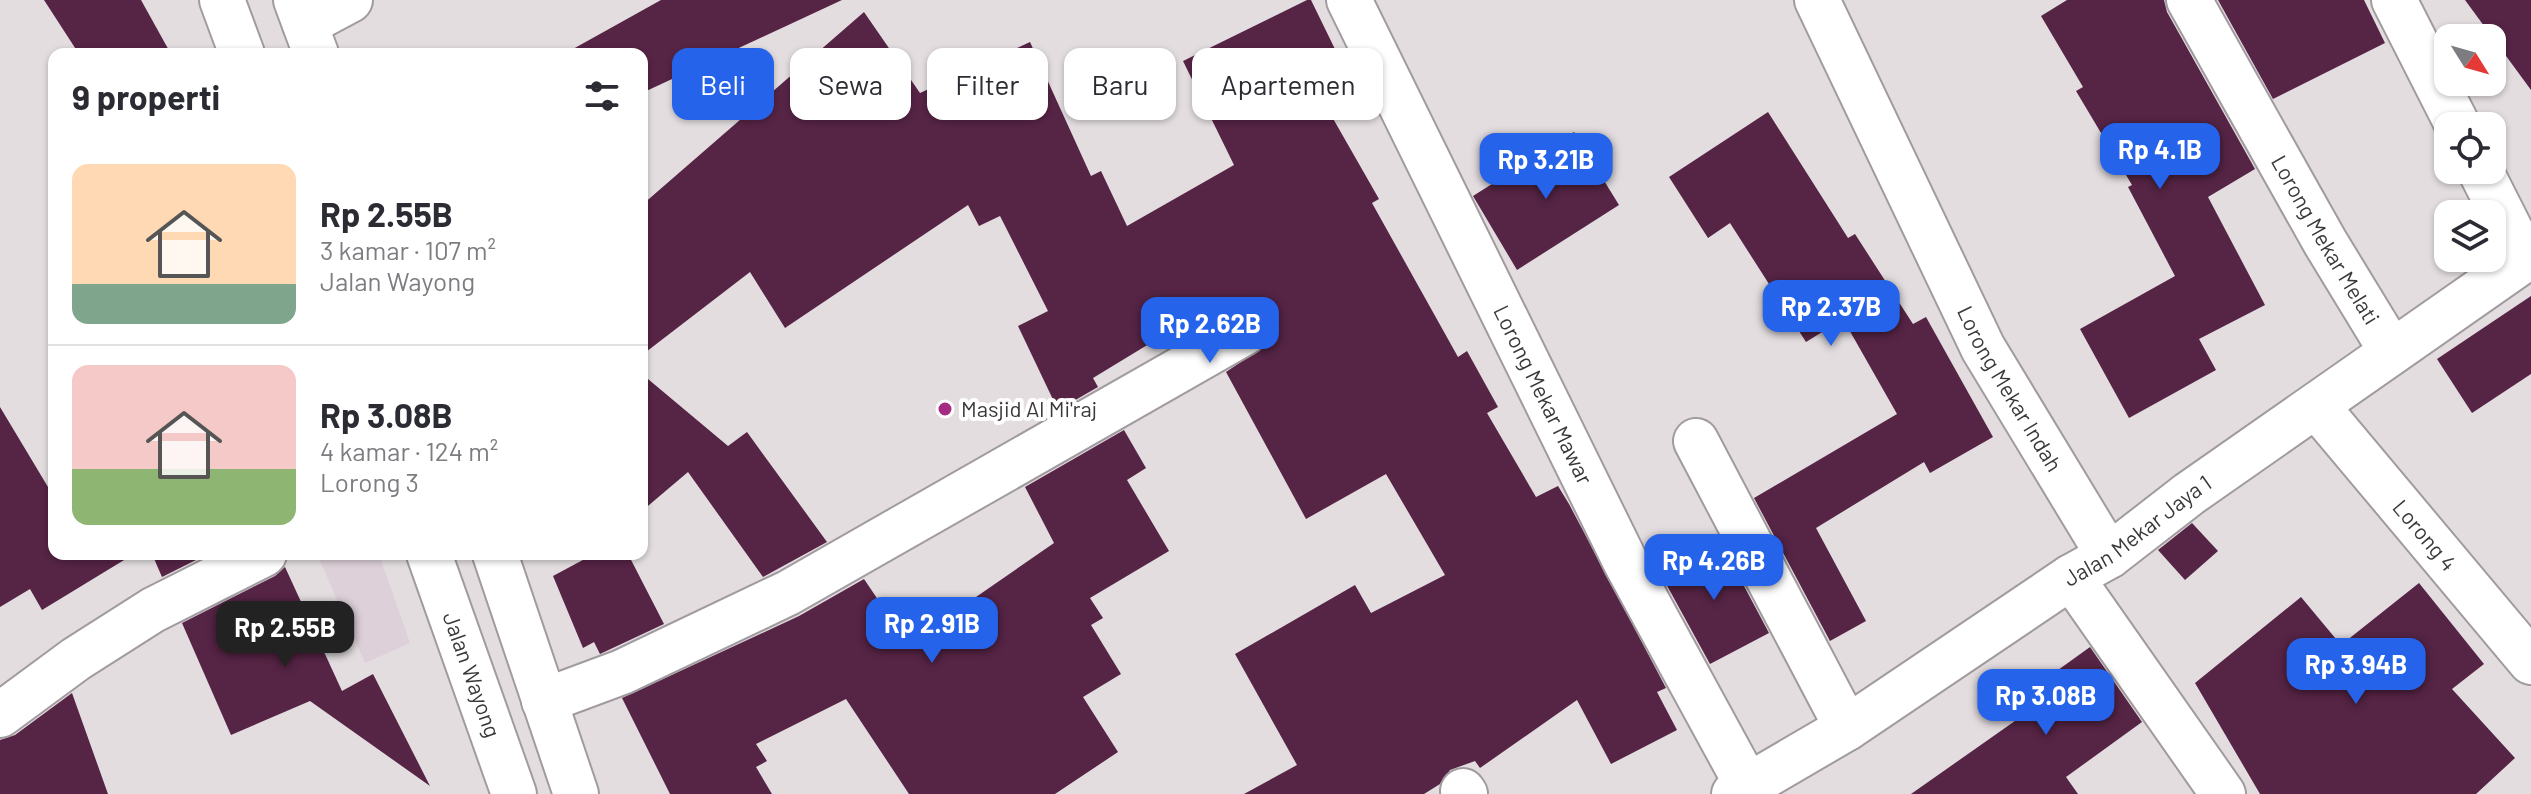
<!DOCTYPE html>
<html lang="id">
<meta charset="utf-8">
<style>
:root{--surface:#fff;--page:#f7f7f7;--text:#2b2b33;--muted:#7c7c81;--line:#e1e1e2;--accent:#2563eb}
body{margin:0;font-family:Barlow,sans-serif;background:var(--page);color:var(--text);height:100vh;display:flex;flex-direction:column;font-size:30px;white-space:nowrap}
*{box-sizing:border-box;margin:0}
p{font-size:26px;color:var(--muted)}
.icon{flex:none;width:44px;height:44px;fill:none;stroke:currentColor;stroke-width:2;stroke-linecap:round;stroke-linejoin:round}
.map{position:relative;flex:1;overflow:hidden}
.panel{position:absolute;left:48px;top:48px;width:600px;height:512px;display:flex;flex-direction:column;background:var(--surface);border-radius:16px;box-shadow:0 2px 6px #0004}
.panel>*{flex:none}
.banner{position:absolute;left:672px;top:48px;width:760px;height:72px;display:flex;gap:16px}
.needle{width:52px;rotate:127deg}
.controls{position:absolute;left:2434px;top:24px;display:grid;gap:16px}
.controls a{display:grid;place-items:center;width:72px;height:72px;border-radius:16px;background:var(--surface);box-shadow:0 2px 6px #0004;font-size:40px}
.price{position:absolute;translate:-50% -68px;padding:0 18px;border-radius:16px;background:var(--accent);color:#fff;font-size:26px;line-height:52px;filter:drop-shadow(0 2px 4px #0008)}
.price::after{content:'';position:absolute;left:50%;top:48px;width:24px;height:18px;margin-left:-12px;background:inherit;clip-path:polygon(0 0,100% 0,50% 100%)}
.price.active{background:#222;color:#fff}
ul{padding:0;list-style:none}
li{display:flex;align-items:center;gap:24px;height:200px;padding:0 24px}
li+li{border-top:2px solid var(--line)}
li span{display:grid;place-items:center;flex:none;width:224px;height:160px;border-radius:16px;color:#555}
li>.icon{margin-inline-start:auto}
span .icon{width:96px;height:96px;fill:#fffc;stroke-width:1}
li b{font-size:34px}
h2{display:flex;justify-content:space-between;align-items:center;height:96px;padding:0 24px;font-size:34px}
.pill{padding:0 28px;border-radius:16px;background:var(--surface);box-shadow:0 2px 6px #0004;font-size:28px;line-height:72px}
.pill.active{background:var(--accent);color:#fff}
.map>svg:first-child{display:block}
</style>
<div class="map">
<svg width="2531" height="794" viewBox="0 0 2531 794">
<rect width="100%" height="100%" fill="#e3dde0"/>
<!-- built -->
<polygon fill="#ddd0d8" points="317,554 379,554 410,643 365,663"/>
<!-- building -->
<g fill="#562445">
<polygon points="44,0 141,0 171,54 79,54"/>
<polygon points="661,0 842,0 642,93 642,54 564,54"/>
<polygon points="1307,0 1311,0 1353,86 1323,101 1379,199 1372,203 1458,357 1467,351 1498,407 1487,413 1536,497 1558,486 1569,504 1666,688 1657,692 1677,730 1611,764 1577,700 1480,768 1475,761 1450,770 1440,784 1424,794 1244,794 1297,765 1235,654 1355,585 1371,613 1445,575 1386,474 1306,519 1226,372 1266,345 1269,334 1266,321 1256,311 1245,308 1232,311 1202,328 1195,316 1093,378 1098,387 1058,410 1018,326 1048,311 1000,216 979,226 968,205 785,328 750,272 642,355 642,205 864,12 920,93 1030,42 1091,176 1101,171 1127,226 1234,165 1183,61"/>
<polygon points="2067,0 2164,0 2167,12 2255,169 2208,197 2265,305 2199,339 2216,370 2129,418 2080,329 2175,276 2128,187 2132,185 2076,91 2083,87 2041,16"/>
<polygon points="2218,0 2364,0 2385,43 2273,99"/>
<polygon points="2465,0 2531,0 2531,90"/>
<polygon points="1768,112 1848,238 1855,234 1913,324 1926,317 1993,437 1930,473 1924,462 1816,528 1866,621 1830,641 1754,498 1897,414 1843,319 1806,342 1730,223 1708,238 1669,177"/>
<polygon points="1574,132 1619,205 1517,270 1473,196"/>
<polygon points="2531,296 2531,374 2472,413 2437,359"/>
<polygon points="642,374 728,446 747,432 827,542 763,577 688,472 642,511"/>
<polygon points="0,407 54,497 54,554 134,554 42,610 30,589 0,607"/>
<polygon points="1124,430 1146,468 1127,480 1169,551 1090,598 1103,618 1091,625 1121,674 1083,697 1118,752 1055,794 909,794 846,699 756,744 767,761 756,767 772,794 670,794 622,698 799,616 864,579 908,644 1054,543 1025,487"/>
<polygon points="2192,523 2218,551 2185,580 2158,550"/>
<polygon points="1719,539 1769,633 1710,664 1659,571"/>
<polygon points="152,554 208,554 162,577"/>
<polygon points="594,554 628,554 664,624 600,654 594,642 583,648 553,576"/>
<polygon points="285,567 342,691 373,674 430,786 310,701 231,735 182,623 275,576"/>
<polygon points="2419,583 2484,664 2452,689 2515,758 2476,794 2260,794 2195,683 2301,597 2341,645"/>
<polygon points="2090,647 2142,722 2066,777 2078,794 1911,794 2032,709 2022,696"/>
<polygon points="72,693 108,794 0,794 0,740 15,735"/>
</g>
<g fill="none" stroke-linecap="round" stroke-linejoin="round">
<defs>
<g id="minor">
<path id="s1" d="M1349 0 1626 563 1752 794"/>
<path id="s2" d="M1817 0 1983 348 2109 556"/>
<path id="s3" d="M2189 0 2325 242 2392 352"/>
<polyline points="2394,0 2458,126"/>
<polyline points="305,24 350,0"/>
<polyline points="2480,170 2525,259"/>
<path id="s4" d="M2318 408 2531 662"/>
<polyline points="1696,441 1847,728"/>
<polyline points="2071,577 2223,794"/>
<polyline points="544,701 622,672 788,593 1244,333"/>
<polyline points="0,715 76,659 153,610 264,554"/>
<polyline points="1463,791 1465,794"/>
<path id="s5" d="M1734 794 1847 728 2071 577 2109 556 2189 494 2531 255"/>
</g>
<g id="tertiary">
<polyline points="222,0 242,54"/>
<polyline points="296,0 316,54"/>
<path id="s6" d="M429 554 514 794"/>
<polyline points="495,554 576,794"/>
</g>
</defs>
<!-- minor casing -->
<use href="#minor" stroke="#a19b9f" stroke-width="48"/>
<!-- tertiary casing -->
<use href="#tertiary" stroke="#a19b9f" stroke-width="48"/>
<!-- minor -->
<use href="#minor" stroke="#fff" stroke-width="44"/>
<!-- tertiary -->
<use href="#tertiary" stroke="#fff" stroke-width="44"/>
</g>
<!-- markers -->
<circle fill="#a52c82" stroke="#fff" stroke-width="3" cx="945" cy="409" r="8"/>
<g text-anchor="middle" stroke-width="8" stroke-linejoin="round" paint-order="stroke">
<!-- street labels -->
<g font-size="22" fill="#3b383a" stroke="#fff">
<text dy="8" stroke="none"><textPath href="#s3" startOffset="276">Lorong Mekar Melati</textPath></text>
<text dy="8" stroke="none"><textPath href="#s2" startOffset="434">Lorong Mekar Indah</textPath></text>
<text dy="8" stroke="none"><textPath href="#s1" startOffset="440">Lorong Mekar Mawar</textPath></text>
<text dy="8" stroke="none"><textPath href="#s5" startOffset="482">Jalan Mekar Jaya 1</textPath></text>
<text dy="8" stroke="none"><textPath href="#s4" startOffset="166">Lorong 4</textPath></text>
<text dy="8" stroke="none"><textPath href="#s6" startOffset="128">Jalan Wayong</textPath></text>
</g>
<!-- poi labels -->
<g font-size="22" fill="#3b383a" stroke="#fff" text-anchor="start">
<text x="961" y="417">Masjid Al Mi'raj</text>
</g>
</g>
</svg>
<div class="controls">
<a><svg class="needle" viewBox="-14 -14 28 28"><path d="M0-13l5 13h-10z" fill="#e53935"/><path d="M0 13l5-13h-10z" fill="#7c7c81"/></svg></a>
<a><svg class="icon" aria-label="locate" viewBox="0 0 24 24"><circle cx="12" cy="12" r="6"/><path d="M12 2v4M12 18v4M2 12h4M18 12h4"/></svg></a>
<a><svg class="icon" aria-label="layers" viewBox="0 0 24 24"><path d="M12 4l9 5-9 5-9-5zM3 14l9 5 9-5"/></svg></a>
</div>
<b class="price" style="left:2160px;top:191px">Rp 4.1B</b>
<b class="price" style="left:1546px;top:201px">Rp 3.21B</b>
<b class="price" style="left:1831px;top:348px">Rp 2.37B</b>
<b class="price" style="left:1210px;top:365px">Rp 2.62B</b>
<b class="price" style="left:1714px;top:602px">Rp 4.26B</b>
<b class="price" style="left:932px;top:665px">Rp 2.91B</b>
<b class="price active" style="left:285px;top:669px">Rp 2.55B</b>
<b class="price" style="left:2356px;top:706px">Rp 3.94B</b>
<b class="price" style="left:2046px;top:737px">Rp 3.08B</b>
<div class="banner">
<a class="pill active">Beli</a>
<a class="pill">Sewa</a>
<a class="pill">Filter</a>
<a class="pill">Baru</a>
<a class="pill">Apartemen</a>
</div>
<section class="panel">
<h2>9 properti<svg class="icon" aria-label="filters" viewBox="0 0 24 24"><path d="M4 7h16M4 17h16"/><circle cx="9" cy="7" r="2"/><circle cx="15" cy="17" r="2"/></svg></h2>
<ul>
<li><span style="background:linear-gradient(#ffd9b3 75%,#7fa58c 0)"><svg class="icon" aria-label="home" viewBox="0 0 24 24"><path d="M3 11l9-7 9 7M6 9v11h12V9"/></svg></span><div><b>Rp 2.55B</b><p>3 kamar · 107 m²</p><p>Jalan Wayong</p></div></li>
<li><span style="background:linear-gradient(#f6c9c9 65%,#8fb573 0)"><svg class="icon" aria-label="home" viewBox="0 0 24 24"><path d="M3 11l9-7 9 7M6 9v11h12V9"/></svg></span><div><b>Rp 3.08B</b><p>4 kamar · 124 m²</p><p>Lorong 3</p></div></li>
</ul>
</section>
</div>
